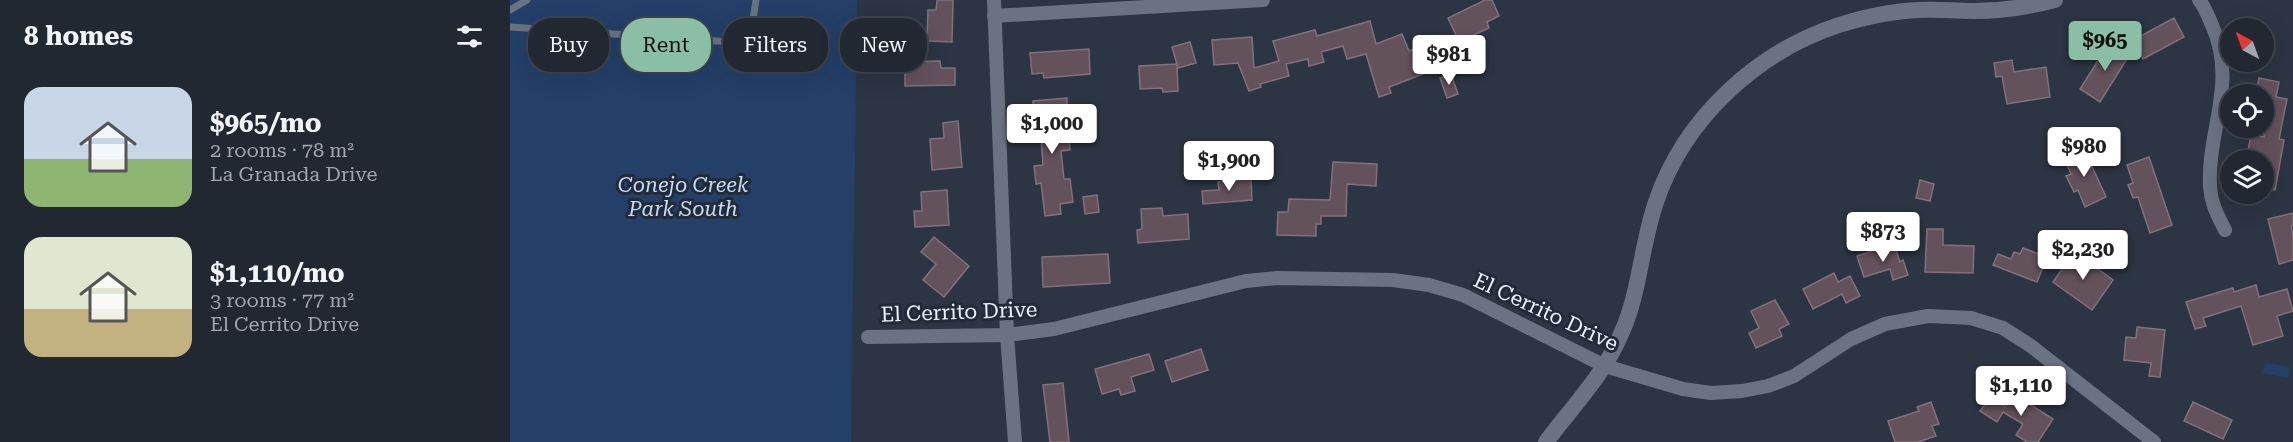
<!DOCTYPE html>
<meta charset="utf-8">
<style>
:root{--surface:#212832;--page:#2d343e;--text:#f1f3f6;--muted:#a2a6ac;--line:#3e444d;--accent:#8abfa5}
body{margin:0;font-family:"Roboto Serif",serif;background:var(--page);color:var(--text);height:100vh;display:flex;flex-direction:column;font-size:22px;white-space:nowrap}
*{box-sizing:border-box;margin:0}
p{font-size:20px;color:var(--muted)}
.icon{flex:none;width:33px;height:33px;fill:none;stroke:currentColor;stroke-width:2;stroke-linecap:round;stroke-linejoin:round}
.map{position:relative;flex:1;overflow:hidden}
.side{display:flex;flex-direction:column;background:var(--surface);width:510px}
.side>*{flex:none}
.hud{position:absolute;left:18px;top:18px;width:570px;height:54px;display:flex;gap:12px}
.needle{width:39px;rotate:319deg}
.buttons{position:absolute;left:1710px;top:18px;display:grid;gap:12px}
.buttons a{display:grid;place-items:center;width:54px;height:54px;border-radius:50%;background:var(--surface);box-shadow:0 6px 24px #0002,0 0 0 2px var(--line);font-size:30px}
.price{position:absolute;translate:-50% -51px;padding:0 14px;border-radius:6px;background:#fff;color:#222;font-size:20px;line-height:39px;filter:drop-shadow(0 2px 3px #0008)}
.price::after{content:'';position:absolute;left:50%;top:36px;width:18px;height:14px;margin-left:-9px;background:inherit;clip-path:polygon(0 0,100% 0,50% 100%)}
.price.selected{background:var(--accent);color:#111}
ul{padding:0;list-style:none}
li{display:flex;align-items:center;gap:18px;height:150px;padding:0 24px}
li span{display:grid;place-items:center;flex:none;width:168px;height:120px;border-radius:18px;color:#555}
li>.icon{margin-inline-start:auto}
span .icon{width:72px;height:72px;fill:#fffc;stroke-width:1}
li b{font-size:26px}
h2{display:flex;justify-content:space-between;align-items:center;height:72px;padding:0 24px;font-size:26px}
.tag{padding:0 21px;border-radius:24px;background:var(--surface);box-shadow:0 6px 24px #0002,0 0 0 2px var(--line);font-size:21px;line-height:54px}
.tag.selected{background:var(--accent);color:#111}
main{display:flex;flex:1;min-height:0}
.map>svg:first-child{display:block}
</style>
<main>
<section class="side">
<h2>8 homes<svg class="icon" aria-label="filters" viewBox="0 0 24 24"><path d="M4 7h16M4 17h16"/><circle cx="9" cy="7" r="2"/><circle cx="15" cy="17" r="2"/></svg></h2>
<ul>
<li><span style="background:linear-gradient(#c9d6e8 60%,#8fb573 0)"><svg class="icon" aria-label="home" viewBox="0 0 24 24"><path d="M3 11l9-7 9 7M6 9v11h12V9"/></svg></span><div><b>$965/mo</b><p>2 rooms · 78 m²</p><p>La Granada Drive</p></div></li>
<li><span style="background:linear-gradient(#dfe7d0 60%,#c2b280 0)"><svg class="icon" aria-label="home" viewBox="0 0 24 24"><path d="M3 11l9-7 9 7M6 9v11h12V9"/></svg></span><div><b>$1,110/mo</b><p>3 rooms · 77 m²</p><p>El Cerrito Drive</p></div></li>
</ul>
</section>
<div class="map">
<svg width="1783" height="442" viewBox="0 0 1783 442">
<rect width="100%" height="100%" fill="#2c3543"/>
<!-- green -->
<g fill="#243f68">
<polygon points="0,0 347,0 341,442 0,442"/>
<polygon points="1755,363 1780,367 1778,378 1753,373"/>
</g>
<!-- building -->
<g fill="#63515b" stroke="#82707a" stroke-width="1.5">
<polygon points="427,0 443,0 442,42 417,41 418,10 426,10"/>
<polygon points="975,0 982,0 989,16 977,22 979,28 961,36 965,44 953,50 938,18"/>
<polygon points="1664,18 1674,37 1633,59 1623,40"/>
<polygon points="860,21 866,44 892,34 899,51 924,41 934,66 879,87 881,93 869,97 856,54 837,59 833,46 811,52 814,62 799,66 798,59 776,64 779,76 750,84 751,87 739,91 728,63 704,65 702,40 742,37 744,68 769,61 763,41 805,30 807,36"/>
<polygon points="680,42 686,63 668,68 662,47"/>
<polygon points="1600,42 1620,54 1590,102 1570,89"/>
<polygon points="579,49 580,74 534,78 533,73 522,74 520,53"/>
<polygon points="1502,60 1504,72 1536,67 1540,97 1497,104 1492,76 1486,77 1484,63"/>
<polygon points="430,61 431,68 445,68 445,85 395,86 395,62"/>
<polygon points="667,64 668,91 653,92 652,88 630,89 629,66"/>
<polygon points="941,74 948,94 937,98 930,78"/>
<polygon points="1749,78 1769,82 1766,97 1777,99 1769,139 1774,140 1765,190 1754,188 1754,160 1747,160 1748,153 1738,151 1741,135 1754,137 1754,94 1746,94"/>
<polygon points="557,98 557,109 550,110 551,136 559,135 560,150 551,151 554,179 560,179 563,202 550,204 551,214 535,216 531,183 526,184 524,166 533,165 531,139 525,140 523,101"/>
<polygon points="448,121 452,167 422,170 420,139 434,138 433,123"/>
<polygon points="1574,149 1596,197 1575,207 1568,190 1564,192 1556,176 1561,174 1554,158"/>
<polygon points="1639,157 1662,225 1640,233 1628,197 1623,198 1618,185 1623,183 1617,165"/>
<polygon points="823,162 867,164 866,186 837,184 836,216 811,216 811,224 806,224 806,236 767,235 768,212 778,212 779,199 820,200"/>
<polygon points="741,179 742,200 693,204 692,191 709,190 708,182"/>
<polygon points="1410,180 1424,184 1420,201 1406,198"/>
<polygon points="437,190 439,225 405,227 404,211 412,211 411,192"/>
<polygon points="587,195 589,212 575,214 573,197"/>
<polygon points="652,208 653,216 678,214 679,239 628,243 627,230 632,229 631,209"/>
<polygon points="1783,213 1783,226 1781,226 1783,236 1783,260 1769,264 1758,219"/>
<polygon points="1417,229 1433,229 1433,245 1464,246 1463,273 1415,272"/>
<polygon points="424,237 459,266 434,297 413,280 426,264 411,252"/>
<polygon points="1384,244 1390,262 1393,260 1398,275 1383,280 1380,269 1354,277 1347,256"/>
<polygon points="1513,248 1537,257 1527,282 1483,265 1488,254 1501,259 1504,252 1510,254"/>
<polygon points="1564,252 1603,280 1582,310 1543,282"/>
<polygon points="598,254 600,283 533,287 532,257"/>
<polygon points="1324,273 1328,282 1340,276 1350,296 1336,303 1332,294 1303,309 1293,289"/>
<polygon points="1746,285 1749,297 1777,289 1783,311 1767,316 1773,336 1743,345 1731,306 1693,318 1696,326 1685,329 1676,302 1723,288 1724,292"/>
<polygon points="1265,300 1279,324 1269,329 1272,336 1246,348 1239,333 1249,328 1241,311"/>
<polygon points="1627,327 1655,330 1650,377 1639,376 1641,363 1614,360 1616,337 1626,338"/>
<polygon points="691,349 698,370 662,382 655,361"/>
<polygon points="639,354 644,370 621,377 625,391 611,395 609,389 592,394 585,369"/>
<polygon points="553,383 559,442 540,442 533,385"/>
<polygon points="1504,394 1543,419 1528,442 1517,442 1506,435 1513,424 1493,412 1487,422 1470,411 1480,398 1495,407"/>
<polygon points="1421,402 1429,424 1422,426 1426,436 1408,442 1385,442 1378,421 1409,411 1407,407"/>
<polygon points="1683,402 1722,420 1713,439 1674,421"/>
</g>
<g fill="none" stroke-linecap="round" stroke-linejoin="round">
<!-- service -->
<g stroke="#697383" stroke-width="7">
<polyline points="0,10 17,0"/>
<polyline points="0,27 296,47"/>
<polyline points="245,43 243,19 246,0"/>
</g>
<!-- minor -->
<g stroke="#697383" stroke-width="14">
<polyline points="484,0 497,335 505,442"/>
<path d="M1689 0C1695 7 1698 16 1702 25 1728 83 1697 130 1700 187 1701 204 1708 216 1715 230"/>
<polyline points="484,16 753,0"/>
<polyline points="358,337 497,335 544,329 736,281 767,278 883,280 919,285 953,295 1095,366 1173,389 1201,393 1232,391 1258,386 1284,376 1341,339 1375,324 1418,316 1461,318 1493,328 1521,346 1644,442"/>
</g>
<!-- tertiary -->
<path stroke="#697383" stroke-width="16" d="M1036 442C1062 407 1094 375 1111 334 1130 293 1131 245 1146 202 1174 119 1246 52 1329 25 1355 17 1382 11 1409 10 1427 9 1445 11 1464 11 1491 11 1518 7 1545 0"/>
</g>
<g text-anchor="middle" stroke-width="6" stroke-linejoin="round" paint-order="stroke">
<!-- park labels -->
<g font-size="21" font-style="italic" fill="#c6daf8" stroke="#222b39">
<text x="173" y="192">Conejo Creek<tspan x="173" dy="24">Park South</tspan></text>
</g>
<!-- street labels -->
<g font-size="21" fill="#ecf2fb" stroke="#222b39">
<text transform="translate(449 312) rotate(-2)" y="7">El Cerrito Drive</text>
<text transform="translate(1036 312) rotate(25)" y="7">El Cerrito Drive</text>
</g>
</g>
</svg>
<div class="buttons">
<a><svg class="needle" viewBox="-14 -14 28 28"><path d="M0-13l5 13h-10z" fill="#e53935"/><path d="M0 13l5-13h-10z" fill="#a2a6ac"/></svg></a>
<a><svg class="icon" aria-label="locate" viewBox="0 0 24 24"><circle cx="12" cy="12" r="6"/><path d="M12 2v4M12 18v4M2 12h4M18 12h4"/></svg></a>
<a><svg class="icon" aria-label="layers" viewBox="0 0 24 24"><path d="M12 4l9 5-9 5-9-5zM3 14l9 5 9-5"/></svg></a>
</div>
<b class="price selected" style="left:1595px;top:72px">$965</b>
<b class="price" style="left:939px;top:86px">$981</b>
<b class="price" style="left:542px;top:155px">$1,000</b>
<b class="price" style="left:1574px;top:178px">$980</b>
<b class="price" style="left:719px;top:192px">$1,900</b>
<b class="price" style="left:1373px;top:263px">$873</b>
<b class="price" style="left:1573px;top:281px">$2,230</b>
<b class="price" style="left:1511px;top:417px">$1,110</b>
<div class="hud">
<a class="tag">Buy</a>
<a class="tag selected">Rent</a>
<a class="tag">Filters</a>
<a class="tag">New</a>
</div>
</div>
</main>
